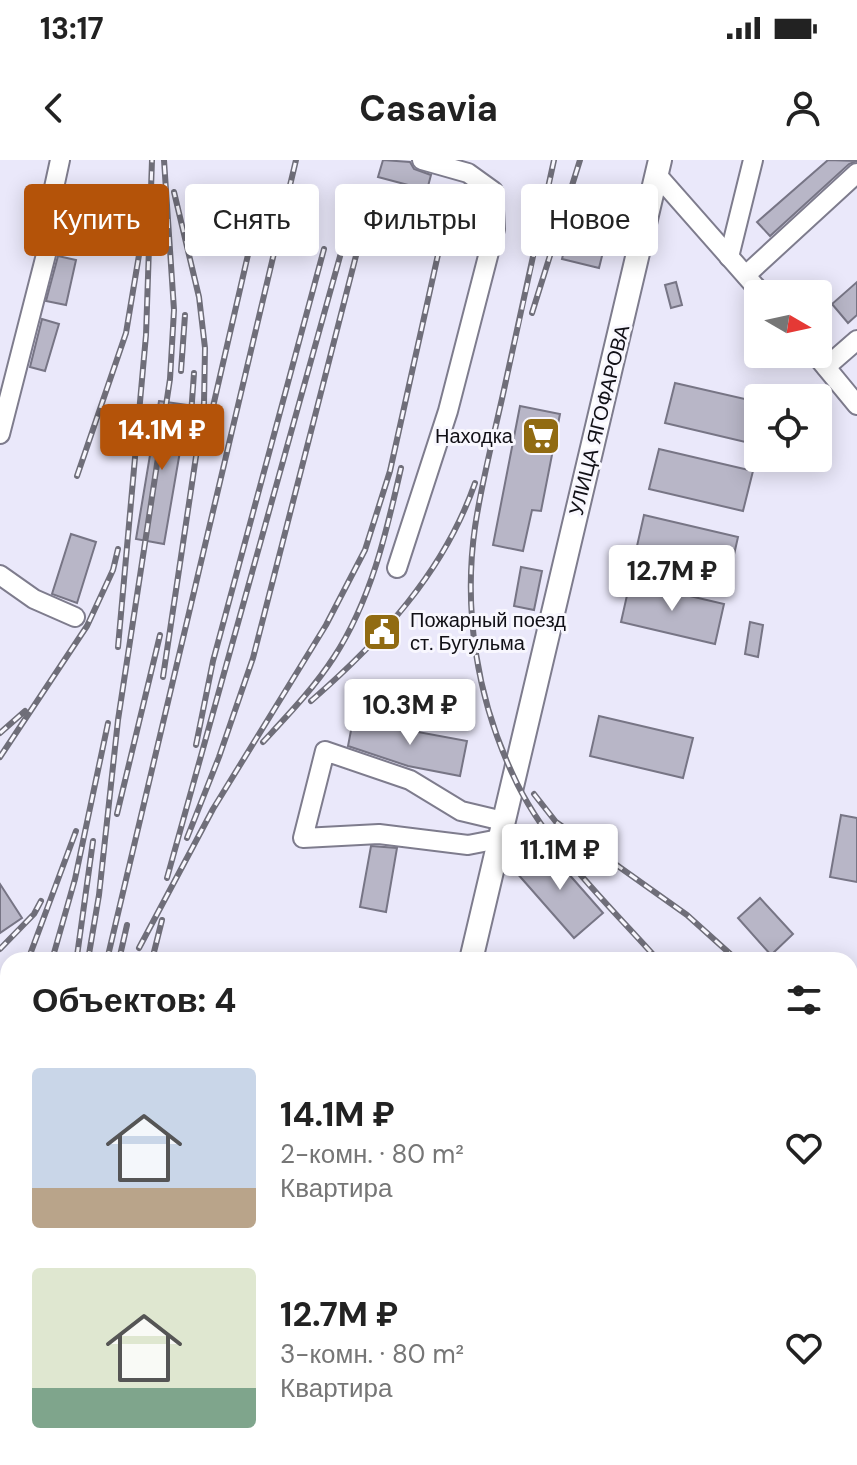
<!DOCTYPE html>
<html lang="ru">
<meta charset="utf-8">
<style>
:root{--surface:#fff;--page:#f2f2f2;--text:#222;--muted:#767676;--accent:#b45309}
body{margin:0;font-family:"DM Sans",sans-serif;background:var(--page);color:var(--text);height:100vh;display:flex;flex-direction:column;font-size:30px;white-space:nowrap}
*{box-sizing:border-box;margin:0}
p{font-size:26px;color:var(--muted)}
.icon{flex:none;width:44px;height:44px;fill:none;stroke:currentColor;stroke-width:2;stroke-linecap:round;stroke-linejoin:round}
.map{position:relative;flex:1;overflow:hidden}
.side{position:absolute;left:0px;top:792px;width:858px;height:514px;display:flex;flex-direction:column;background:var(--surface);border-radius:24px 24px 0 0;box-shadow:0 4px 20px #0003}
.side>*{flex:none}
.guide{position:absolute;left:24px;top:24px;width:810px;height:72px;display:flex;gap:16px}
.needle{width:52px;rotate:99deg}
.tools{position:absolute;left:744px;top:120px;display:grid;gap:16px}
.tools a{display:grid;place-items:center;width:88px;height:88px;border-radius:8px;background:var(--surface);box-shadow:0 4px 20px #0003;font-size:40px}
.price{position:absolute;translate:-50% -68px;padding:0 18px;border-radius:8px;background:#fff;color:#222;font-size:26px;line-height:52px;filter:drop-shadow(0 2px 4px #0008)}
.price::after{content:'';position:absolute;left:50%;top:48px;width:24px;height:18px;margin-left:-12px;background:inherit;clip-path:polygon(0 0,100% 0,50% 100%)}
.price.active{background:var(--accent);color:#fff}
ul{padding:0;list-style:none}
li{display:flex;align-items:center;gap:24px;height:200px;padding:0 32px}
li span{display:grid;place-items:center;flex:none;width:224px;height:160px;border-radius:8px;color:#555}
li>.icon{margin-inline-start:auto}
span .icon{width:96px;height:96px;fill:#fffc;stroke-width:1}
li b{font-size:34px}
h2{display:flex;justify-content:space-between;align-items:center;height:96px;padding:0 32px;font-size:34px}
.tag{padding:0 28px;border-radius:8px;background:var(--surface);box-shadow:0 4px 20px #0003;font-size:28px;line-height:72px}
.tag.active{background:var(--accent);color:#fff}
.status{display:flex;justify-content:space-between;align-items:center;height:56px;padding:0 40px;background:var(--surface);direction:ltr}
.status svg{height:22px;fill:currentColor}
header{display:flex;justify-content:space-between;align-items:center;height:104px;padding:0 32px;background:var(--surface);font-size:36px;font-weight:700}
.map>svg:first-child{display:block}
</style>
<div class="status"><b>13:17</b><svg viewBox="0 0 49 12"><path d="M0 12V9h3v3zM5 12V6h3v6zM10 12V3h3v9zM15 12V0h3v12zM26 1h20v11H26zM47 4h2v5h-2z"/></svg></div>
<header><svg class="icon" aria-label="back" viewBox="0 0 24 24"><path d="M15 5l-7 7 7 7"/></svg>Casavia<svg class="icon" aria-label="person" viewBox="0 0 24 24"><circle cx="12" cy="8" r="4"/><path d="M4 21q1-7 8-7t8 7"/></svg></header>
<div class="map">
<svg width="857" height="1305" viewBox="0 0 857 1305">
<rect width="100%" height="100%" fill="#eae8fa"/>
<!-- building -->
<g fill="#b8b6c7" stroke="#777585" stroke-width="2">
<polygon points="383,0 410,2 414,9 431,15 427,30 378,17"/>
<polygon points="828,0 857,1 849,4 770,76 757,62"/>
<polygon points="65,33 86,36 79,81 62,79 62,47"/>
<polygon points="568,74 605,84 599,108 562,99"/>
<polygon points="58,96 76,100 66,145 46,141"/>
<polygon points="676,122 682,145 671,148 665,125"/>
<polygon points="857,122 857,155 848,163 832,144"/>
<polygon points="42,159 59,164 45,211 30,207"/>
<polygon points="675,223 758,242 758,285 665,263"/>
<polygon points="159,241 188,245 164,384 136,379"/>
<polygon points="520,246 560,254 541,351 532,350 523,391 493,385"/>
<polygon points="659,289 753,311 743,351 649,329"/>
<polygon points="644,355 738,377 729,417 635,395"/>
<polygon points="71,374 96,382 77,443 52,434"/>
<polygon points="521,407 542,411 534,450 514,446"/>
<polygon points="630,422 724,444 715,484 621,462"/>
<polygon points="750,462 763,465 758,497 745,494"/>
<polygon points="599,556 693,578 683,618 590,596"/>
<polygon points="353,560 467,581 460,616 408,606 348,586"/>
<polygon points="841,655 857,658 857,722 830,717"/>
<polygon points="371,686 397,688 386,752 360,747"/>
<polygon points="545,687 603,753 574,778 516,712"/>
<polygon points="0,724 22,758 0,773"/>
<polygon points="760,738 793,774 771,795 738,758"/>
</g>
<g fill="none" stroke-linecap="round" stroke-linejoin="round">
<defs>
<g id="minor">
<polyline points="658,16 762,134"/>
<polyline points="729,97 753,0"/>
<polyline points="746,115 857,13"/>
<polyline points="815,194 857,245"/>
<polyline points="826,207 857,180"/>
<polyline points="0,274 51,75 50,46 60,0"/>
<polyline points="397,408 448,251 495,69 493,31 468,13 422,0"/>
<polyline points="0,415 34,439 75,457"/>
<polyline points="499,679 468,685 379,674 303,678 325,591 410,620 461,651 503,661"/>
<polyline points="122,1305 124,1298"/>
<polyline points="241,1305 243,1298"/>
<polyline points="395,1305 396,1298"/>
</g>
<g id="major">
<polyline points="471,800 660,0"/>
<polyline points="850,1292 857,1291"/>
<polyline points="364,1305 365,1298"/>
<polyline points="795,1305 825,1298"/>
</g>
</defs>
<!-- minor casing -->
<use href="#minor" stroke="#7e7c8d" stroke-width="22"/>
<!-- major casing -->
<use href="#major" stroke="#7e7c8d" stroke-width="26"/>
<!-- minor -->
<use href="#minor" stroke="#fff" stroke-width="18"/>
<!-- major -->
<use href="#major" stroke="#fff" stroke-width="22"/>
<defs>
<g id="rail">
<path d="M554 0C538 75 522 150 505 225 495 272 482 319 475 367 463 451 477 538 513 615 544 684 608 744 658 800"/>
<polyline points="532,153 580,0"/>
<polyline points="181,211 185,155"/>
<polyline points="212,251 253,73"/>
<polyline points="190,269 194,213"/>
<polyline points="77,316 126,173 139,95"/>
<polyline points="118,487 146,175 152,0"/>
<polyline points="163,517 204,243 205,188 199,137 174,32"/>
<path d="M311 541C381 480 444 412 475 323"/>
<polyline points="0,573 25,551"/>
<path d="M263 582C288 555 314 528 334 497 371 440 386 374 401 308"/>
<polyline points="196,585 213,501 324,89"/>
<polyline points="0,597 87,466 113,410 118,389"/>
<polyline points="534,634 556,662 687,755 737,800"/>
<polyline points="117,654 160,475"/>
<polyline points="187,678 219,597 253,498 360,80"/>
<polyline points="167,718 344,82"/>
<polyline points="139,788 213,649 326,465 365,390 390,311 449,45"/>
<polyline points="0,789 34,754 41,741"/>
<polyline points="77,796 93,681"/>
<polyline points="28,800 76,671"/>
<polyline points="52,800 75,719 108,563"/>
<polyline points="88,800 99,735 118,560 170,219 174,150 164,0"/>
<polyline points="107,800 296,0"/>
<polyline points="119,800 127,765"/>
<polyline points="152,800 162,760"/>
<polyline points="0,912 8,878"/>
<polyline points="850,920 857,928"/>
<polyline points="0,952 8,919"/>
<polyline points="850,1012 857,1019"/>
<polyline points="0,1086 8,1067"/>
<polyline points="0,1130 8,1099"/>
<polyline points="0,1245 8,1211"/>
<polyline points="0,1291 8,1258"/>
</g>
</defs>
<!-- rail casing -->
<use href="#rail" stroke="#6f6e79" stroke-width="6"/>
<!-- rail -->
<use href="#rail" stroke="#f8f7fe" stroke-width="3" stroke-dasharray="9" stroke-linecap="butt"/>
</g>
<!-- icons -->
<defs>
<symbol id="supermarket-square" viewBox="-11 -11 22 22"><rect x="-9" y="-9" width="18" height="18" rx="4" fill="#916b12" stroke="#f8f7fe"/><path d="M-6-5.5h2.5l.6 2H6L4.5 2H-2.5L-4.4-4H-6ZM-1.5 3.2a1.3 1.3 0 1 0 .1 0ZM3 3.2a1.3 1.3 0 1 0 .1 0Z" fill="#fff"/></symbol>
<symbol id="civic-square" viewBox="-11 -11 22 22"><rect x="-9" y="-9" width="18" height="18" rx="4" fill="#916b12" stroke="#f8f7fe"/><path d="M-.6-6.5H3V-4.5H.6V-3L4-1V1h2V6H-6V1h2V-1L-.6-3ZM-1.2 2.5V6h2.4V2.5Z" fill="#fff"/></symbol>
</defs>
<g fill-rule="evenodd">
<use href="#supermarket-square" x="519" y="254" width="44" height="44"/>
<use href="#civic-square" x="360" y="450" width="44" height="44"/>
</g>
<g text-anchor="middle" stroke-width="6" stroke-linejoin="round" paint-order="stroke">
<!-- street labels -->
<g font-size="20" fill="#111016" stroke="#f8f7fe">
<text transform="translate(599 260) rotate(-76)" y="7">УЛИЦА ЯГОФАРОВА</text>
</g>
<!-- poi labels -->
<g font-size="20" fill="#111016" stroke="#f8f7fe" text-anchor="end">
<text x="513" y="283">Находка</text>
<text x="410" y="467" text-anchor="start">Пожарный поезд<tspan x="410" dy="23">ст. Бугульма</tspan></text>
</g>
</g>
</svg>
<div class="tools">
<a><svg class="needle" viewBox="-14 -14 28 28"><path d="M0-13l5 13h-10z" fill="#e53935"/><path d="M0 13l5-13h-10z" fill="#767676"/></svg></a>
<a><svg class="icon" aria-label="locate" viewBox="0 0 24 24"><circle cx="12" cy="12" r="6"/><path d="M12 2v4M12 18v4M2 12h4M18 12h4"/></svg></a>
</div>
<b class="price active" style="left:162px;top:312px">14.1M ₽</b>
<b class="price" style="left:672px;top:453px">12.7M ₽</b>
<b class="price" style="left:410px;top:587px">10.3M ₽</b>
<b class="price" style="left:560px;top:732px">11.1M ₽</b>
<div class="guide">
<a class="tag active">Купить</a>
<a class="tag">Снять</a>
<a class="tag">Фильтры</a>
<a class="tag">Новое</a>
</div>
<section class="side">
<h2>Объектов: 4<svg class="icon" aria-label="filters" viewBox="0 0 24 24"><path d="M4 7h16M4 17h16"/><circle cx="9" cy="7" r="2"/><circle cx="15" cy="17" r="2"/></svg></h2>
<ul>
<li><span style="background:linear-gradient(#c9d6e8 75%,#b9a48a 0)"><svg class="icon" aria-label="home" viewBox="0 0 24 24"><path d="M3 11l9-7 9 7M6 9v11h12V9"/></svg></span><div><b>14.1M ₽</b><p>2-комн. · 80 m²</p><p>Квартира</p></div><svg class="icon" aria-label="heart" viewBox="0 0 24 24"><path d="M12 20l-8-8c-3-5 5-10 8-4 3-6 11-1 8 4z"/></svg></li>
<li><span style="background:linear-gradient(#dfe7d0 75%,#7fa58c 0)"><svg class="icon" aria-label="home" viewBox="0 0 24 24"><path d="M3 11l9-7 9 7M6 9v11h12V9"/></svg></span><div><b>12.7M ₽</b><p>3-комн. · 80 m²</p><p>Квартира</p></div><svg class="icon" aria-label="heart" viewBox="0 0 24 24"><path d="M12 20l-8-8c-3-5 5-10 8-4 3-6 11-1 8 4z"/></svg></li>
</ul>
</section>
</div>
